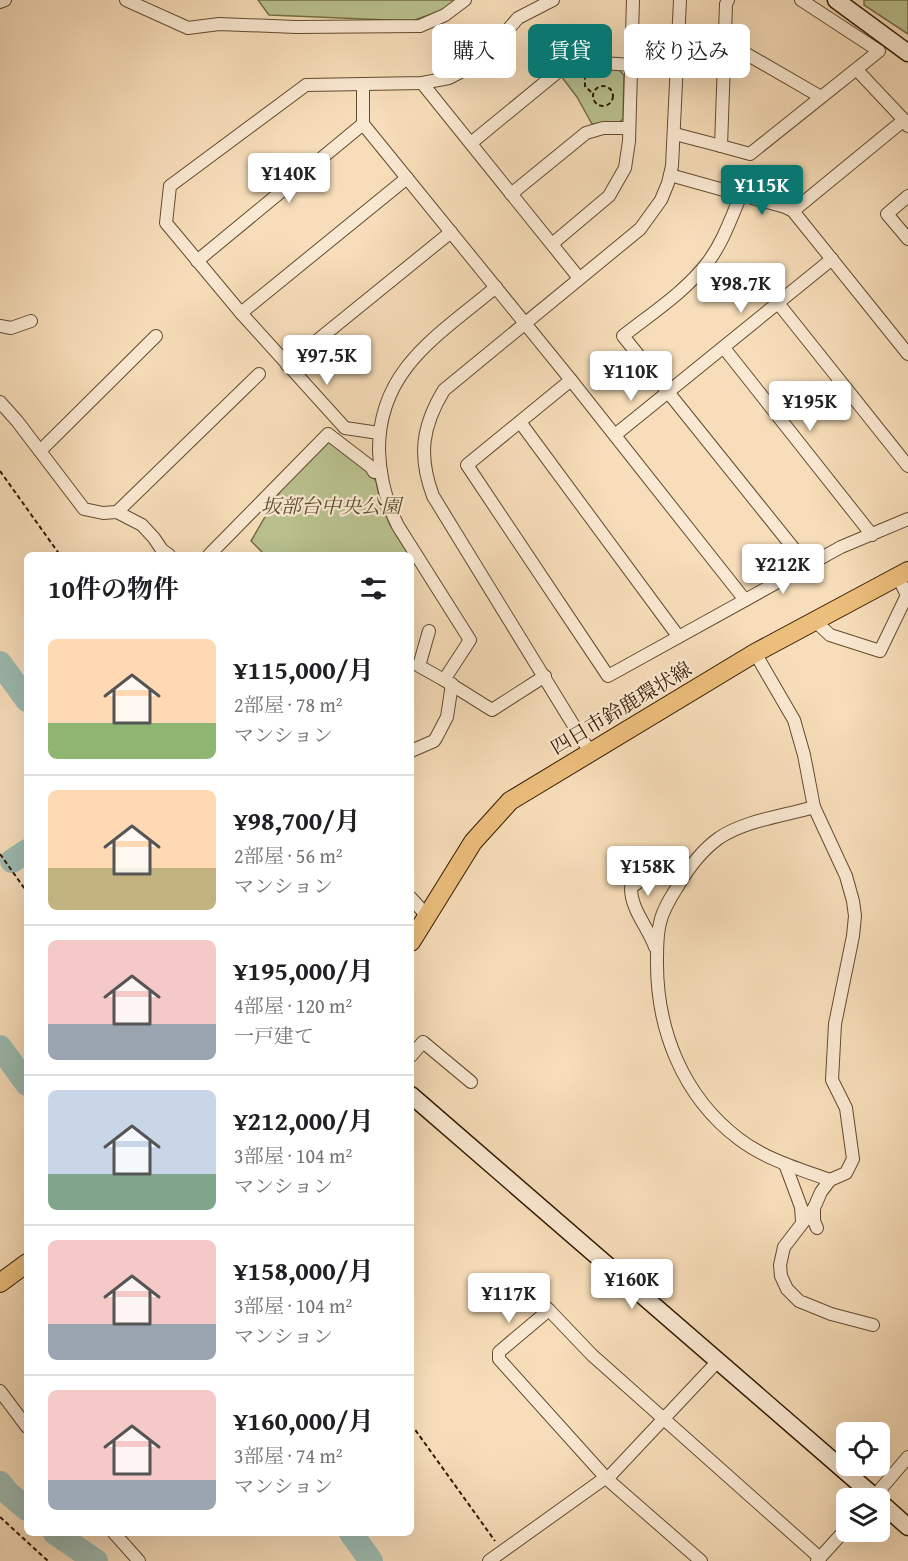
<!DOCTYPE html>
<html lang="ja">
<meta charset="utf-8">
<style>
:root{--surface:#fff;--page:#f2f2f2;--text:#202124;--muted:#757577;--line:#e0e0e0;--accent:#0f766e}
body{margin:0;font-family:"Gentium Book Plus","Noto Serif JP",serif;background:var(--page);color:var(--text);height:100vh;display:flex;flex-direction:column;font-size:22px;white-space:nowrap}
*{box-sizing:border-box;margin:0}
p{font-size:20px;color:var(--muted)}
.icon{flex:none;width:33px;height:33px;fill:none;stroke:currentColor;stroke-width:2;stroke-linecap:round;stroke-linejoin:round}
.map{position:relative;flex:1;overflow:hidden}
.drawer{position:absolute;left:24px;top:552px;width:390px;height:984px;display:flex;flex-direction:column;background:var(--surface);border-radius:9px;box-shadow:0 6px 24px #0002}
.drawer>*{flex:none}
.guide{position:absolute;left:432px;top:24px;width:386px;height:54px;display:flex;gap:12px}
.tools{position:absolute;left:836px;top:1422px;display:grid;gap:12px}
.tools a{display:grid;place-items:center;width:54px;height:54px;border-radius:9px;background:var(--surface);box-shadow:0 6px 24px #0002;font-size:30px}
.price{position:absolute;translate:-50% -51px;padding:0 14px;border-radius:6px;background:#fff;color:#222;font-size:20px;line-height:39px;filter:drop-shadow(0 2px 3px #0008)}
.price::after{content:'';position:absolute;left:50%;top:36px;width:18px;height:14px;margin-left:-9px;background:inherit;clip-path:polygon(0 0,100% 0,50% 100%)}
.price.current{background:var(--accent);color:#fff}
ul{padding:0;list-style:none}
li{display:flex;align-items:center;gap:18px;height:150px;padding:0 24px}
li+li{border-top:2px solid var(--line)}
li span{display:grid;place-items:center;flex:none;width:168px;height:120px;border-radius:9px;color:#555}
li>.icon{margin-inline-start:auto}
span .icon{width:72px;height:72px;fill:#fffc;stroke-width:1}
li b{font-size:26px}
h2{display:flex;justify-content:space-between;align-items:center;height:72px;padding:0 24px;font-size:26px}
.tag{padding:0 21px;border-radius:9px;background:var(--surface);box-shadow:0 6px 24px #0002;font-size:21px;line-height:54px}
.tag.current{background:var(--accent);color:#fff}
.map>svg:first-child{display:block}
</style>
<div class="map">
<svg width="908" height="1561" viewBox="0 0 908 1561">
<rect width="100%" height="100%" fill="#f7ddb9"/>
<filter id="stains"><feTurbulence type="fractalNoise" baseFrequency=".00333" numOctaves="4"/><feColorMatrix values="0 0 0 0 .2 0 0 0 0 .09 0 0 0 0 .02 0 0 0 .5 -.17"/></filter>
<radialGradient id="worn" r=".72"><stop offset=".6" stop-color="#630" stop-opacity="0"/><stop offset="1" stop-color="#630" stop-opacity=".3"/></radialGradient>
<!-- green -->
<g fill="#bac290" stroke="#766e48" stroke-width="1.5">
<polygon points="258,0 458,0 443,10 412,21 269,15"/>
<polygon points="864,0 908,0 908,34 864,5"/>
<polygon points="579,67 618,69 624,75 623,119 617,124 592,124 577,97 561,76"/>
<polygon points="329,441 367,469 376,481 380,500 390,525 409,555 265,555 251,541 283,486"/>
</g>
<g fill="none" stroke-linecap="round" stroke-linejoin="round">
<!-- river -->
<g stroke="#9dbbb2" stroke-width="24">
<polyline points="0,663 27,700"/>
<polyline points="12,861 27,851"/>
<polyline points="0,1047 27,1084"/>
<polyline points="0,1483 8,1493 27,1509"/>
<polyline points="55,1533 96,1561"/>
<polyline points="351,1533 371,1561"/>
</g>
<defs>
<g id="street">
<polyline points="126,0 188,28 219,24 296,27 420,26 445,15 465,0"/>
<polyline points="728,0 726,4 721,146 750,154 879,51 801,0"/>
<polyline points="0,2 5,0"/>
<polyline points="724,41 821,97"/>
<polyline points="857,70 904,120"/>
<polyline points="422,83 579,278"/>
<polyline points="363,84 363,124 571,380 745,600"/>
<polyline points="675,134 721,146"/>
<path d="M471 143 560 70C582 59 607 64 631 65"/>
<polyline points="670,175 785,207 793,211 908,354"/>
<polyline points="511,194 586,133 603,128 629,128"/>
<path d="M741 195C731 218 723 242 708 262 685 292 652 313 623 336L807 565"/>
<polyline points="908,196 887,214 908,239"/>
<polyline points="793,211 904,120 908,126"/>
<polyline points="552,244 609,196 625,168 629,141 633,0"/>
<polyline points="197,261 363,124"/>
<path d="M496 287C439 335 378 369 379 451 380 478 386 502 398 526L470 640 444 680 492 710 545 676"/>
<polyline points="778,303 908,466"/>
<polyline points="241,313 407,178"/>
<polyline points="0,326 11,328 31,321"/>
<polyline points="724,348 872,535"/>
<polyline points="287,365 451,232"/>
<polyline points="571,380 467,465 608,676 841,547 908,519"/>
<polyline points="0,402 17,421 84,509 103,513 117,512 142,525 154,538 162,550 169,555"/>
<polyline points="520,422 678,636"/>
<polyline points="379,433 345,428 241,313 166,223 170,186 306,85 422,83 449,78 480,62 518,18 553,0"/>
<polyline points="615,435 832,259"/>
<polyline points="40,451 156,336"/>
<polyline points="117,512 259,374"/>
<polyline points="209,555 328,434 371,467 374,472 381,472"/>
<polyline points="815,621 830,635 880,651 907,595 898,577"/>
<polyline points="429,631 419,666 444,680"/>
<polyline points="755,653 794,720 804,755 814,807 846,876 853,901 855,916 853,936 835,1024 832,1080 846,1108 853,1159 846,1173 830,1180 821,1192 814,1208 784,1247 780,1265 781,1276 787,1289 799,1301 831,1314 873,1325"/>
<polyline points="411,751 434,741 436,738 447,717 452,684"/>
<path d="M590 752 433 496C418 456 422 426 444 390L640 229 661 200 668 183 672 166 680 0"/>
<path d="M814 807C784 816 746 820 719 838 701 851 689 867 678 886 671 897 663 909 660 923 657 934 657 947 657 959 656 1028 682 1096 739 1139 765 1159 799 1169 830 1180"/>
<polyline points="411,898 427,916"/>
<path d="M655 947C648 927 631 910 631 888L643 878 690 865"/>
<polyline points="411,1056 423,1042 471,1082"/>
<polyline points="785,1164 801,1207 802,1221"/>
<polyline points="814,1208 814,1221 817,1228"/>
<polyline points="519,1283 549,1310"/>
<polyline points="0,1391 27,1427"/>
<polyline points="607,1479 718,1361"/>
<polyline points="873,1498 908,1457"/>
<polyline points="114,1533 139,1561"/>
<polyline points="489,1561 605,1478"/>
<polyline points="701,1561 607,1479 499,1359 499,1352 549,1310 592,1355 820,1558"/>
<polyline points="817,1561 846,1529"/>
</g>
<g id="secondary">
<polyline points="836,0 908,53"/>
<polyline points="411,1095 876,1498"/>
<polyline points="879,1501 908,1527"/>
</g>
<g id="primary">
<polyline points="411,942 473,842 510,801 755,653 908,571"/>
<polyline points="0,1283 27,1263"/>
</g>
</defs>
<!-- street casing -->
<use href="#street" stroke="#634b2e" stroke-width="14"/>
<!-- secondary casing -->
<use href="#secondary" stroke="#321a00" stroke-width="19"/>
<!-- primary casing -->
<use href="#primary" stroke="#321a00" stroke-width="20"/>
<!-- path -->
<g stroke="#321a00" stroke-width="2" stroke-dasharray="4.5 3" stroke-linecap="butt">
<polyline points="585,75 585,86 592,93"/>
<circle cx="603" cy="96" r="10"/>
<polyline points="0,471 60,555"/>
<polyline points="0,854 27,892"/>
<polyline points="411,1424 495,1541"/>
<polyline points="0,1517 48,1561"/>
</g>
<!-- street -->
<use href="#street" stroke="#fae9d2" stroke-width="12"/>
<!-- secondary -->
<use href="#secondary" stroke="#fae9d2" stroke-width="16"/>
<!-- primary -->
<use href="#primary" stroke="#ecbe7c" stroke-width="18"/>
</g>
<g text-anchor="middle" stroke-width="4.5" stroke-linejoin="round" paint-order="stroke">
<!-- park labels -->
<g font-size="20" font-style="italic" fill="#5b4c2b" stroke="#fae9d2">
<text x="331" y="513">坂部台中央公園</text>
</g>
<!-- street labels -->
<g font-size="20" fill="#321a00" stroke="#fae9d2">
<text transform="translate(621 708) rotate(-31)" y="7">四日市鈴鹿環状線</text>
</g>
</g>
<rect width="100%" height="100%" filter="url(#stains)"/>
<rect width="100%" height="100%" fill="url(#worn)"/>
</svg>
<div class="tools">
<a><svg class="icon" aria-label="locate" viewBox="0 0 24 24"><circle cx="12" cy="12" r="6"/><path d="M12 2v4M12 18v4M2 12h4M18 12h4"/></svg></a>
<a><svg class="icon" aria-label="layers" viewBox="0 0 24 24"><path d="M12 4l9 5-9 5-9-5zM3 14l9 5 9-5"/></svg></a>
</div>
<b class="price" style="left:289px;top:204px">¥140K</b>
<b class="price current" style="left:762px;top:216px">¥115K</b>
<b class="price" style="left:741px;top:314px">¥98.7K</b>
<b class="price" style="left:327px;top:386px">¥97.5K</b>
<b class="price" style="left:631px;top:402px">¥110K</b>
<b class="price" style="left:810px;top:432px">¥195K</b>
<b class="price" style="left:783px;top:595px">¥212K</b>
<b class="price" style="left:648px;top:897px">¥158K</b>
<b class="price" style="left:632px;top:1310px">¥160K</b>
<b class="price" style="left:509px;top:1324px">¥117K</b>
<div class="guide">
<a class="tag">購入</a>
<a class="tag current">賃貸</a>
<a class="tag">絞り込み</a>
</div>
<section class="drawer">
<h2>10件の物件<svg class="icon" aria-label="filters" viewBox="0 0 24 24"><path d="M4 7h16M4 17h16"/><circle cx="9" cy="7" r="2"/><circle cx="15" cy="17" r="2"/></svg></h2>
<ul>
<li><span style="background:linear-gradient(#ffd9b3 70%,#8fb573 0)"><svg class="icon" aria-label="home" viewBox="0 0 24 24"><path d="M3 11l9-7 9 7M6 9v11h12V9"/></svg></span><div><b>¥115,000/月</b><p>2部屋 · 78 m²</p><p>マンション</p></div></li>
<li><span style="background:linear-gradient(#ffd9b3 65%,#c2b280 0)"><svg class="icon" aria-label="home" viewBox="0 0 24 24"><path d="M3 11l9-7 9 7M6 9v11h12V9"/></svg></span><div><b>¥98,700/月</b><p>2部屋 · 56 m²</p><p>マンション</p></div></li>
<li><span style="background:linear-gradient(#f6c9c9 70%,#9aa5b1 0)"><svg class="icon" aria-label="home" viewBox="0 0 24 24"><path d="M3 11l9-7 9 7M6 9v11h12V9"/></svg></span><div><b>¥195,000/月</b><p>4部屋 · 120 m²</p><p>一戸建て</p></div></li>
<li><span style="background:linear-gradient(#c9d6e8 70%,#7fa58c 0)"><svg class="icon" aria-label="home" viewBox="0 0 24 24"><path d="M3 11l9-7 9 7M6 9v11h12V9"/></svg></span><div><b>¥212,000/月</b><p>3部屋 · 104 m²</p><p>マンション</p></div></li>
<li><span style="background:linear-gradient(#f6c9c9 70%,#9aa5b1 0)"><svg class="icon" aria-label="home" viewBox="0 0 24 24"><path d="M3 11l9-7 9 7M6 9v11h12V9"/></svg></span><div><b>¥158,000/月</b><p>3部屋 · 104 m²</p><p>マンション</p></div></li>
<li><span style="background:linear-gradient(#f6c9c9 75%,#9aa5b1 0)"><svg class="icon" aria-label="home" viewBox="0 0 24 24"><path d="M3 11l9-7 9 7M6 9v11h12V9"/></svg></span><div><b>¥160,000/月</b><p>3部屋 · 74 m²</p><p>マンション</p></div></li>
</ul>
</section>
</div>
